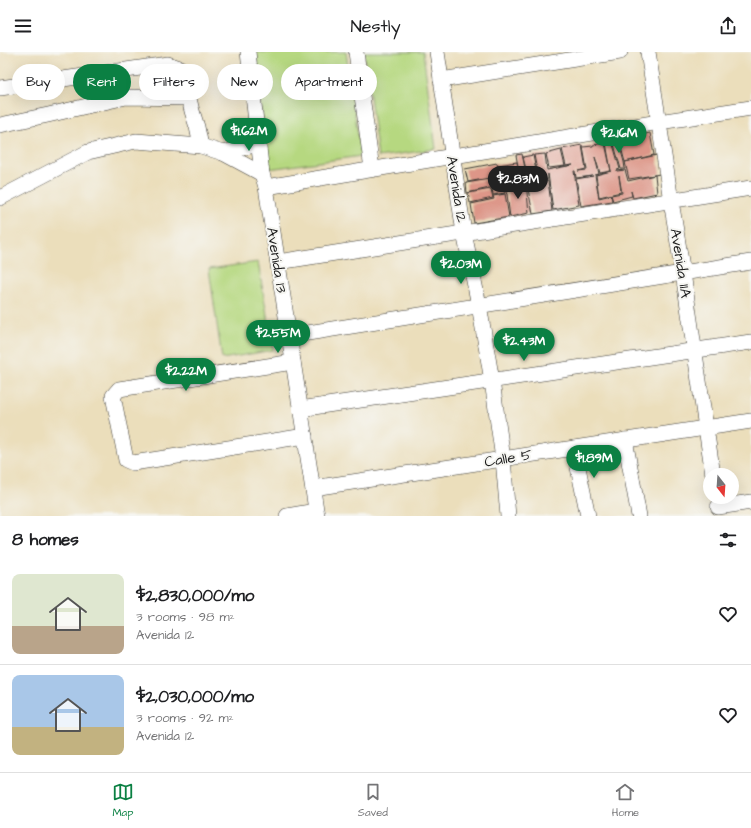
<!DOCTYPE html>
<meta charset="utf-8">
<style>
:root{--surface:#fff;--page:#f6f6f6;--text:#202124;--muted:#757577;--line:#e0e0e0;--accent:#0b8043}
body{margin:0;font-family:"Architects Daughter",sans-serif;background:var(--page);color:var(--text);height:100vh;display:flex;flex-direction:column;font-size:15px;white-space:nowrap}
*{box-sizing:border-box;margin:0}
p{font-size:13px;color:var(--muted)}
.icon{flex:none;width:22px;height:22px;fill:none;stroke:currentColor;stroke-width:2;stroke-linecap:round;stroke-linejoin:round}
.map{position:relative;height:464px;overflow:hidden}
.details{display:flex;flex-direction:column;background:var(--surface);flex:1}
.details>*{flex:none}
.guide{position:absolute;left:12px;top:12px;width:400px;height:36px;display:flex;gap:8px}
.needle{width:26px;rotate:163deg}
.controls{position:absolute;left:703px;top:416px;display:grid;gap:8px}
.controls a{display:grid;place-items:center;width:36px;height:36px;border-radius:50%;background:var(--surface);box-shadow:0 4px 16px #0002;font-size:20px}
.price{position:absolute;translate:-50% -34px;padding:0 9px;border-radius:14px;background:var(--accent);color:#fff;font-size:13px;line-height:26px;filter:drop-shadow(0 1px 2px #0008)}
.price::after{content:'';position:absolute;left:50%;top:24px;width:12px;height:9px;margin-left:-6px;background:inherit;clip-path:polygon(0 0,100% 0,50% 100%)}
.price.selected{background:#222;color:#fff}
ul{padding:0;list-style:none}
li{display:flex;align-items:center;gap:12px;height:100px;padding:0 12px}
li+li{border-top:1px solid var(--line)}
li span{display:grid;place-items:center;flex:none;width:112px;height:80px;border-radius:8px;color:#555}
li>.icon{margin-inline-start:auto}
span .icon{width:48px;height:48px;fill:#fffc;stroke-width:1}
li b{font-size:17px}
h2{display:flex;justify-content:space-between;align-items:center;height:48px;padding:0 12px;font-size:17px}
.pill{padding:0 14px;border-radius:18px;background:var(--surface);box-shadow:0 4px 16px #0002;font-size:14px;line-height:36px}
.pill.selected{background:var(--accent);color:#fff}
header{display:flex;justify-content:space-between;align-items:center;height:52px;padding:0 12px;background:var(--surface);font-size:18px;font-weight:600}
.menu{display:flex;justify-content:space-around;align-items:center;height:56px;border-top:1px solid var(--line);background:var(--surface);font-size:11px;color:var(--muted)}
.menu a{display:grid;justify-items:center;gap:2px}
.menu .selected{color:var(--accent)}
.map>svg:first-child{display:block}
</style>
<header><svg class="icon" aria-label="menu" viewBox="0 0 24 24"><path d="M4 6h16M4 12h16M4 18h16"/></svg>Nestly<svg class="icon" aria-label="share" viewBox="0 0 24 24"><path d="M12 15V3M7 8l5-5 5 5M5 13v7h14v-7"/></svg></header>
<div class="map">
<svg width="751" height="464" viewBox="0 0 751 464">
<rect width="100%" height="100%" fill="#f6f6f2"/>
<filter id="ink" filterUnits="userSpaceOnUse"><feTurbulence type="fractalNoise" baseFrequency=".025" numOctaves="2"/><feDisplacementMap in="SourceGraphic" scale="8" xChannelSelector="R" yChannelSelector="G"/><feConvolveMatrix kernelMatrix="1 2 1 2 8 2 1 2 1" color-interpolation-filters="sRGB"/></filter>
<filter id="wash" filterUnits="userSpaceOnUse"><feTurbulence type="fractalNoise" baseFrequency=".012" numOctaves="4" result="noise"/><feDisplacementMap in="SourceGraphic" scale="16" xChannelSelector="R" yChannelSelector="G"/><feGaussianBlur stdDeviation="0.9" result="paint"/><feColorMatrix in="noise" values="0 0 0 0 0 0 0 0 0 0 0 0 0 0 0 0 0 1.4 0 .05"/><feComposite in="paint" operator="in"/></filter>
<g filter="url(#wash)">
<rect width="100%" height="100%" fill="#ebdebb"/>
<!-- green -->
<g fill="#b6d880" stroke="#697a4e">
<polygon points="253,0 346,0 361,104 269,117"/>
<polygon points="364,0 423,0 436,97 378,105"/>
<polygon points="258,210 273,298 222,307 209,217"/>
</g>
<g id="blocks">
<!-- building -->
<g fill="#dd9688">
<polygon points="650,81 654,103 625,110 619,88"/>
<polygon points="618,88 624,110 625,117 621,117 613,89"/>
<polygon points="612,89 620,117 617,118 617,119 625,118 628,129 655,123 657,141 633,146 631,139 632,144 613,149 611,143 622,141 619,124 621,140 599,145 596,123 611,119 606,91"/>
<polygon points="605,91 611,119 600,121 595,105 599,122 595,123 599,146 611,143 612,149 581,154 576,127 593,124 576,126 575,119 574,119 579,153 553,158 548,122 548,127 539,129 534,103 545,102 547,118 573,113 566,114 562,97 582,93 586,117 578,119 587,118 583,95 593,94 593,93"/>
<polygon points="561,98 565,114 549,116 546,102"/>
<polygon points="522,102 528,130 521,131 516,103"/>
<polygon points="533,103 538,129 529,130 523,105"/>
<polygon points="657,103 660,122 629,127 625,110"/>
<polygon points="517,110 521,132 504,136 498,113"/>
<polygon points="497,111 499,124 468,130 465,117"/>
<polygon points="501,125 503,133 467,141 466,131"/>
<polygon points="548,129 552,159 533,162 527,132"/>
<polygon points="526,131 529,161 510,165 507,142 508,141 507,141 506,136"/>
<polygon points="503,134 505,141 493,143 492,136"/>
<polygon points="491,137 493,146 470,151 468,141"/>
<polygon points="505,142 509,165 474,171 471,152 494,147 493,144"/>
</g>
</g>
</g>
<g filter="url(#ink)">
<use href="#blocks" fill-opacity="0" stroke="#3b3934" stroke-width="1"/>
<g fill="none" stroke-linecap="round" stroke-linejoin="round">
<defs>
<g id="minor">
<polyline points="248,0 262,122 266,135 317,464"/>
<polyline points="356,0 372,117"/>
<polyline points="437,0 464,181 479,253 492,329 503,407 508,464"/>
<polyline points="648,0 671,149 683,221 713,423"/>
<polyline points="441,28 620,0"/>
<polyline points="0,36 168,12 180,16 184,26 192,59 197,75 201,94"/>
<polyline points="0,73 48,63 126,45 188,46"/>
<polyline points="223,101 258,92"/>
<polyline points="266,135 659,70 751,56"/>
<polyline points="0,146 88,100 136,89 201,94 223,101 262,122"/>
<polyline points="278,210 751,136"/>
<polyline points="289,284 751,210"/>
<polyline points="293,310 119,337 113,344 126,408 133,411 305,384"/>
<polyline points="300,357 751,290"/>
<polyline points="625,388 639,464"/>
<polyline points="574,396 588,464"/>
<polyline points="313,436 751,369"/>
<polyline points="718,455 751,450"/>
<polyline points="287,464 316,459"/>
</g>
</defs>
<!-- minor casing -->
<use href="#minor" stroke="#3b3934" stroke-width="16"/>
<!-- minor -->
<use href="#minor" stroke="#fff" stroke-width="15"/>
</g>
</g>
<g text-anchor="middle" stroke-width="4" stroke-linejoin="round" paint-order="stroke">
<!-- street labels -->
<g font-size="15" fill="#1c1c1c" stroke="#f6f6f2">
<text transform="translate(457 137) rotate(81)" y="5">Avenida 12</text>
<text transform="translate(277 208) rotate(81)" y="5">Avenida 13</text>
<text transform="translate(681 211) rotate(81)" y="5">Avenida 11A</text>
<text transform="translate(508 406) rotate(-9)" y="5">Calle 5</text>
</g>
</g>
</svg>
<div class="controls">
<a><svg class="needle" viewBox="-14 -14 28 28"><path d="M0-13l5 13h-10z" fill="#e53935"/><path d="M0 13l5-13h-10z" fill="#757577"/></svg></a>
</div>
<b class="price" style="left:249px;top:100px">$1.62M</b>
<b class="price" style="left:619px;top:102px">$2.16M</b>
<b class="price selected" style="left:518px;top:148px">$2.83M</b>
<b class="price" style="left:461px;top:233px">$2.03M</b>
<b class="price" style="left:278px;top:302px">$2.55M</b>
<b class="price" style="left:524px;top:310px">$2.43M</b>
<b class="price" style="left:186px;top:340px">$2.22M</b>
<b class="price" style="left:594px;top:427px">$1.89M</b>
<div class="guide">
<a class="pill">Buy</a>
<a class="pill selected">Rent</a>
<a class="pill">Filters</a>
<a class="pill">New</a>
<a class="pill">Apartment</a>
</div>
</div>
<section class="details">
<h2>8 homes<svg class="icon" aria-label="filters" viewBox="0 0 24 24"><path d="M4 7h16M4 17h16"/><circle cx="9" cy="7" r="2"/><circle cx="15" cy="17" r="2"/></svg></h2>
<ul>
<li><span style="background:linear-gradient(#dfe7d0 65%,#b9a48a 0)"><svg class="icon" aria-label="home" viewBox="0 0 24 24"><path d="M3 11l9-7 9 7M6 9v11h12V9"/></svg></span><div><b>$2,830,000/mo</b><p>3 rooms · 98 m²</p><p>Avenida 12</p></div><svg class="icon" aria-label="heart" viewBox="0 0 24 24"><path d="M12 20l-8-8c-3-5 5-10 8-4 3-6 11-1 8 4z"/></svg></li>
<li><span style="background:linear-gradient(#a9c7e8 65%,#c2b280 0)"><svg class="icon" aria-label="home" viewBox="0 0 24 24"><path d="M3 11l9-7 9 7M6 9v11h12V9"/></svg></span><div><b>$2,030,000/mo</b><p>3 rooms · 92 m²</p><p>Avenida 12</p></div><svg class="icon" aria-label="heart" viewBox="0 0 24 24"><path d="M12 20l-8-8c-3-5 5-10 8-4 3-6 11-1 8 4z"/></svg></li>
</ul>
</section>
<nav class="menu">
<a class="selected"><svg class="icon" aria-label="map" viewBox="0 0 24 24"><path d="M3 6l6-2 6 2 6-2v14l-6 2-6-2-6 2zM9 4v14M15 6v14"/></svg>Map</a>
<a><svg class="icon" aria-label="saved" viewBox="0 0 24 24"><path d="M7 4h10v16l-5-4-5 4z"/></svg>Saved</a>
<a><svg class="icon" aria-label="home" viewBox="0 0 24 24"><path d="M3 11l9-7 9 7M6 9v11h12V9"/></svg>Home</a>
</nav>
